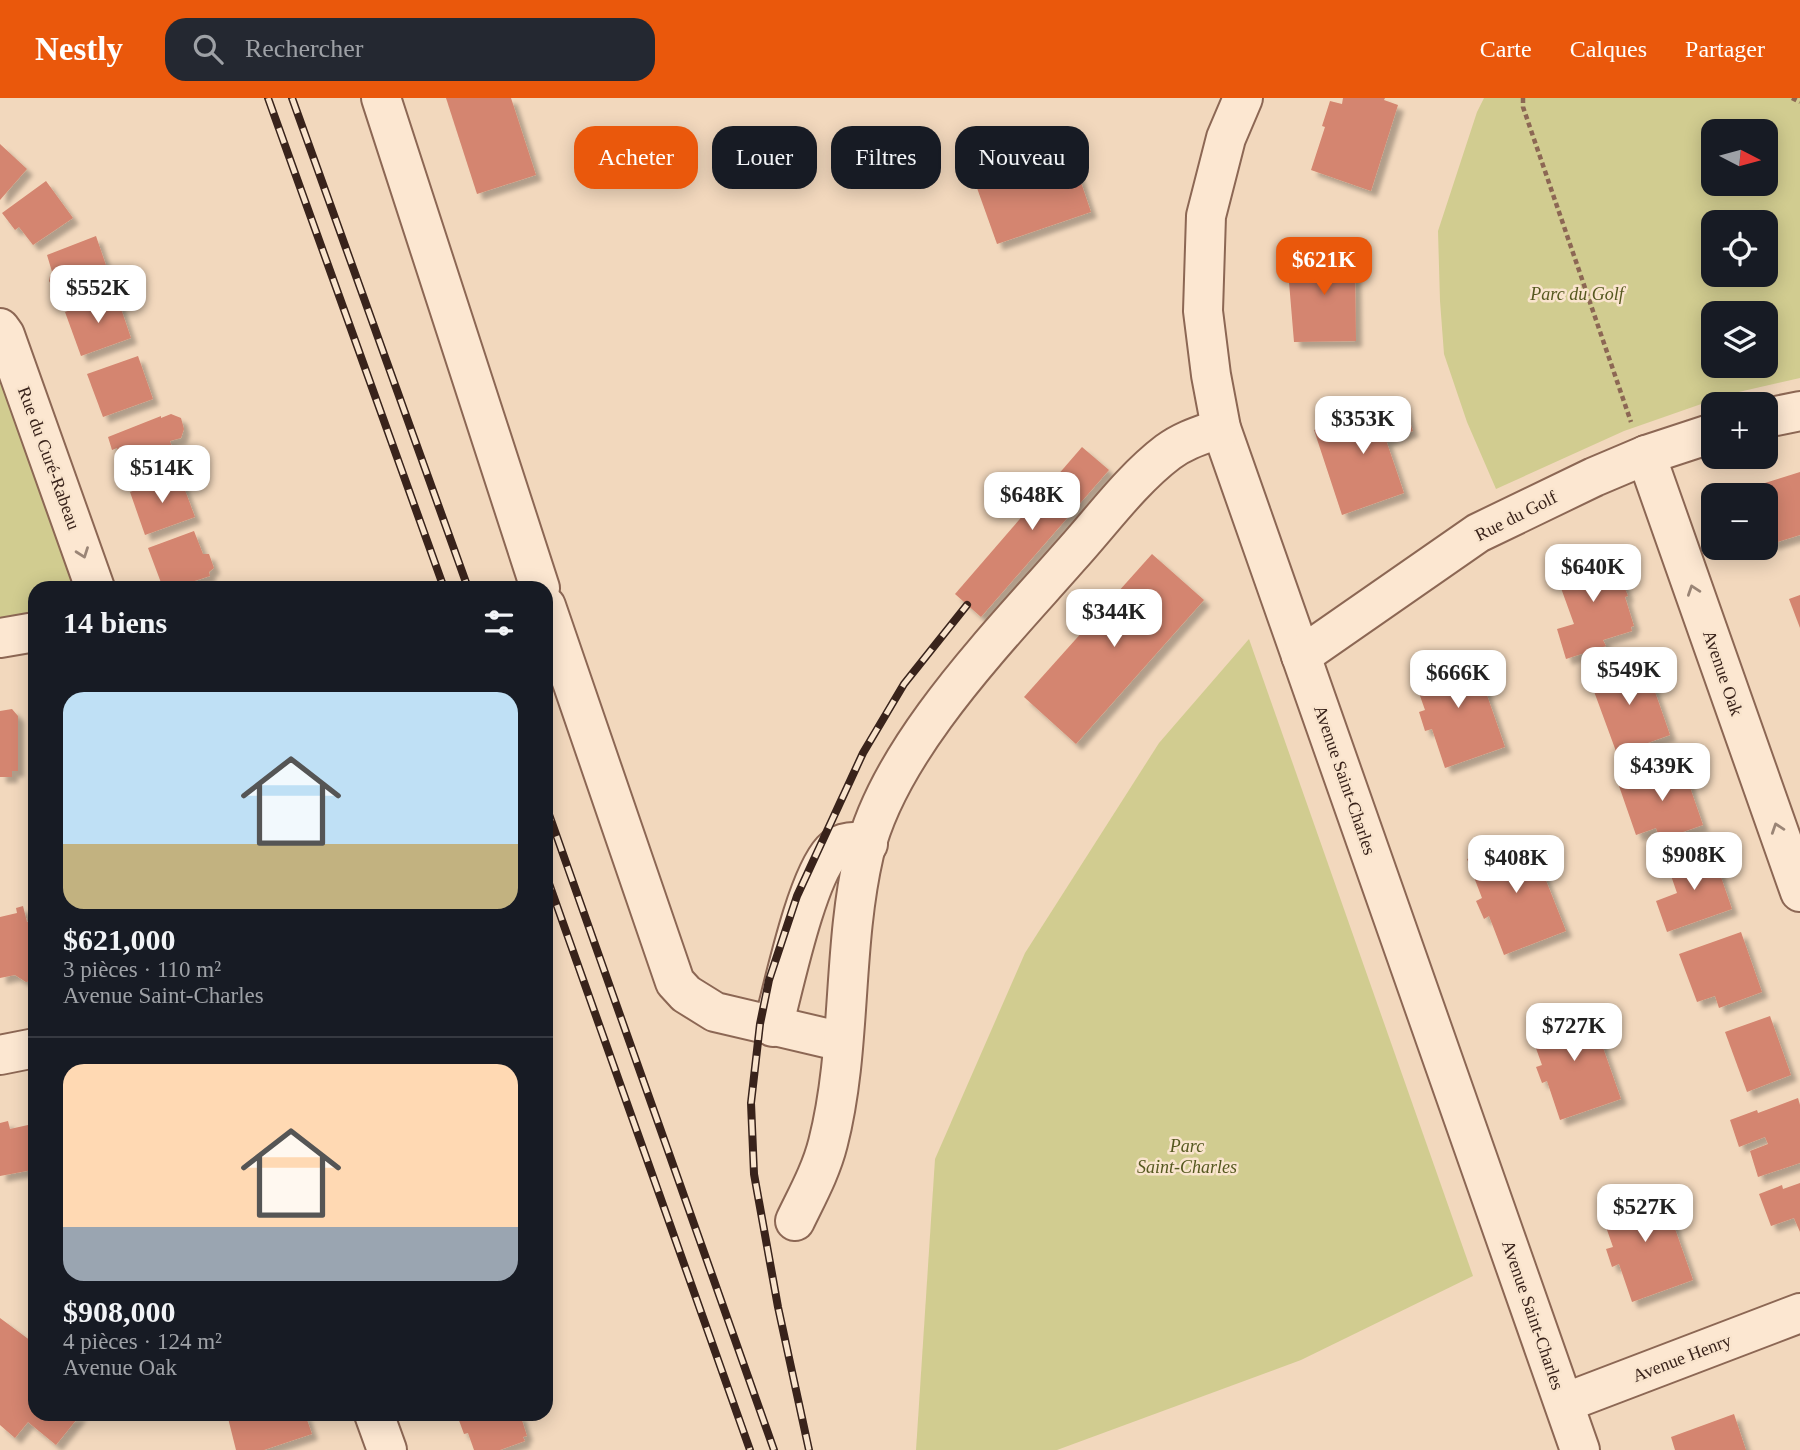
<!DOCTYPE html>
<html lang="fr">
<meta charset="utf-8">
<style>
:root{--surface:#171b24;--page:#242831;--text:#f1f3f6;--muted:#9ea1a6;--line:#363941;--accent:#ea580c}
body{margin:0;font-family:Georgia,serif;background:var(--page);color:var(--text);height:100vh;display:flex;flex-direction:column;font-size:26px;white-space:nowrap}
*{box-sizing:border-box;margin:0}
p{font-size:23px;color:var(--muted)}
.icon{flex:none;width:38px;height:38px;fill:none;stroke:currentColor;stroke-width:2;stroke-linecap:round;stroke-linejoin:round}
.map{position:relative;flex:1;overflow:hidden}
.side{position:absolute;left:28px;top:483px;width:525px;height:840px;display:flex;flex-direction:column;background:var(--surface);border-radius:21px;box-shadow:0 4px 18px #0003}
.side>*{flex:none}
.top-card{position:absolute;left:574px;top:28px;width:665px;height:63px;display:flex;gap:14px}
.needle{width:46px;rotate:96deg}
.fabs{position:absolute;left:1701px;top:21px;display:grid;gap:14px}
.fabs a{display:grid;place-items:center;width:77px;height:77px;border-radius:14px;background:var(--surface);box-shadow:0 4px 18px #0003;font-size:35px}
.price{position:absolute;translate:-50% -60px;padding:0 16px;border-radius:14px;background:#fff;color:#222;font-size:23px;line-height:46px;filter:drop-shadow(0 2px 4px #0008)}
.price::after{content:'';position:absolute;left:50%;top:42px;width:21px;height:16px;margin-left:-10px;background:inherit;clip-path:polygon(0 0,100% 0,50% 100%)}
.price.on{background:var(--accent);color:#fff}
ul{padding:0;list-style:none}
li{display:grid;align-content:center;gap:14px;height:371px;padding:0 35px}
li+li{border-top:2px solid var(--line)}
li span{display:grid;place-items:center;height:217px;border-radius:21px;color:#555}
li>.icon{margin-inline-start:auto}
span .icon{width:126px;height:126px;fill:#fffc;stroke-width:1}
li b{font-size:30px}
h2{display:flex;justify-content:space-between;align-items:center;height:84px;padding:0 35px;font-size:30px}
.chip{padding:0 24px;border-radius:21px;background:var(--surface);box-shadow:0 4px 18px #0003;font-size:24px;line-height:63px}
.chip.on{background:var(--accent);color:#fff}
header{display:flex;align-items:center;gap:42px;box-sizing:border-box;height:98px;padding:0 35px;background:var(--accent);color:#fff}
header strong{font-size:33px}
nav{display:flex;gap:38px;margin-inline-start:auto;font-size:24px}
.search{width:490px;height:63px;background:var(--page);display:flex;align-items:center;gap:18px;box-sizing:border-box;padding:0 24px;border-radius:21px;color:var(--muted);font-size:26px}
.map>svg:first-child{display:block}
</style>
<header>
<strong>Nestly</strong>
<div class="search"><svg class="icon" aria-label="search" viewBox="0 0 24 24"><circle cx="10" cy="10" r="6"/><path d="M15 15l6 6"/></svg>Rechercher</div>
<nav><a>Carte</a><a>Calques</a><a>Partager</a></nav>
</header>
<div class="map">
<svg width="1800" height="1352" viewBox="0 0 1800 1352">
<defs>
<filter id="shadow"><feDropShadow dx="6" dy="6" stdDeviation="2" flood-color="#0004"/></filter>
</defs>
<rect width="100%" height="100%" fill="#f2d8bd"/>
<!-- green -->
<g fill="#d1cc90" fill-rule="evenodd">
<path d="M1484 0H1800V280L1730 296 1624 333 1496 391 1467 324 1444 256 1440 203 1438 133 1477 14ZM1713 33H1766V86H1713ZM1713 124H1766V177H1713ZM1713 215H1766V268H1713Z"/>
<polygon points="0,265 86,490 35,490 35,523 0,530"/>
<polygon points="1249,541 1473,1178 1301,1262 1057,1352 916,1352 935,1061 1025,855 1159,645"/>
</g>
<!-- building -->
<g fill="#d4856f" filter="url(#shadow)">
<polygon points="446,0 511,0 536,77 477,96"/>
<polygon points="1343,0 1385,0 1384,2 1398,7 1371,93 1311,72 1325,29 1322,28 1330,3 1342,6"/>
<polygon points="1067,43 1091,114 997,146 972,76"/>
<polygon points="0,46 27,71 0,102"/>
<polygon points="46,83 73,120 33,147 19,129 15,132 2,115"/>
<polygon points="96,138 111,182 63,200 56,195 49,183 50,178 53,177 47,157"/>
<polygon points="1338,152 1338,155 1352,154 1352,166 1355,167 1356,243 1294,244 1288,172 1299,172 1298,156 1310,155 1309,153"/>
<polygon points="116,196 131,240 81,258 65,214"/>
<polygon points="138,258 153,301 103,319 87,276"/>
<polygon points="1402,302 1413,333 1386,342 1404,395 1342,417 1314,332 1333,325 1332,322 1358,313 1359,317"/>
<polygon points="171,316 181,320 184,331 181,340 170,343 176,362 123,381 117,364 122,362 117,350 112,352 108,339 161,318 161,320"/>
<polygon points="1082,349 1109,372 981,519 955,496"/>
<polygon points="1800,374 1800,437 1771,446 1766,431 1766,397 1755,397 1752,389"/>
<polygon points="179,376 195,419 145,437 130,394"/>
<polygon points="194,433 203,456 209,456 214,470 209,474 210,478 173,490 163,490 148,450"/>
<polygon points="1611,455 1628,498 1625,499 1634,528 1631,529 1632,533 1603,542 1606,548 1566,561 1557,531 1574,526 1553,468 1573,461 1576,467"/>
<polygon points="1152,456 1204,502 1076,646 1024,599"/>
<polygon points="1800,497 1800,530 1789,501"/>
<polygon points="1472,554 1505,649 1445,670 1432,631 1425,633 1419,614 1425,612 1412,575"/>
<polygon points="1645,565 1670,637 1617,656 1588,577 1610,569 1613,576"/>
<polygon points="12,611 18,618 18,673 12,673 12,679 0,679 0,613"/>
<polygon points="1682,666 1703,727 1660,742 1656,730 1636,737 1619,688"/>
<polygon points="1528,737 1566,833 1504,857 1489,818 1484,821 1476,803 1482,800 1467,761"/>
<polygon points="1711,750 1732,811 1667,834 1656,803 1677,795 1667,766"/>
<polygon points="23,808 27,824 35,823 35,882 26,884 15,877 0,880 0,819 17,815 16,810"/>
<polygon points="1741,834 1762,894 1719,910 1715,898 1697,904 1679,856"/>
<polygon points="1588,907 1621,1001 1560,1022 1547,983 1542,985 1536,969 1542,967 1528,928"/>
<polygon points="1770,918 1791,977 1747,994 1725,934"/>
<polygon points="1798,1000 1800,1007 1800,1065 1758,1079 1750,1053 1768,1046 1765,1039 1739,1049 1730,1022 1757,1012 1758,1015"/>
<polygon points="8,1023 10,1031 28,1027 35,1068 31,1069 32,1072 0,1078 0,1025"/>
<polygon points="1800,1085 1800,1134 1794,1120 1771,1128 1759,1096 1782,1087 1783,1091"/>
<polygon points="1660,1088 1693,1182 1632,1204 1619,1166 1612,1169 1606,1151 1613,1149 1599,1109"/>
<polygon points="0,1220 35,1246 35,1316 81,1316 56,1347 28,1324 15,1340 0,1327"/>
<polygon points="227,1316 305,1316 312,1336 264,1352 236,1352"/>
<polygon points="460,1316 520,1316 527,1338 523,1339 525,1343 500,1352 474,1352 468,1335 464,1336 457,1317"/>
<polygon points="1734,1316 1746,1352 1675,1352 1671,1339"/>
</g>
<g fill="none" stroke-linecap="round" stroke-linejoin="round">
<defs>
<g id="minor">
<polyline points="381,0 540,490"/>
<polyline points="1243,0 1226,40 1206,118 1203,213 1211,277 1221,330 1580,1352"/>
<polyline points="0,230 5,237 95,490"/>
<polyline points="1766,320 1800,313"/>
<polyline points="1646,357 1800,794"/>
<polyline points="546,508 675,884 686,896 715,914 843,944"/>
<polyline points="0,540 35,534"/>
<polyline points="1301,558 1478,435 1594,379 1646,357 1713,335"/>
<path d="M773 929C784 888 806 781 832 753 842 742 855 743 868 746"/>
<polyline points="0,957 35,950"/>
<path d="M795 1123C807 1098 821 1073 828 1045 852 951 842 851 864 756 889 650 999 539 1070 458 1101 424 1131 382 1168 354 1184 342 1202 337 1221 330"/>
<polyline points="1564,1305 1800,1215"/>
<polyline points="374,1316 387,1352"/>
</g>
</defs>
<!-- minor casing -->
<use href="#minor" stroke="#8c6754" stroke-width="42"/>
<!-- path -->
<g stroke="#8c6754" stroke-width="4.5" stroke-dasharray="5 3.5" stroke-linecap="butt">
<polyline points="1523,0 1523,9 1631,324"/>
<polyline points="1792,0 1800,4"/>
</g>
<!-- minor -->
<use href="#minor" stroke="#fce7d1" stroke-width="38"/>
<defs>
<g id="rail">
<polyline points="268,0 444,490"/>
<polyline points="292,0 468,490"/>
<polyline points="546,708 774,1352"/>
<polyline points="546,777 750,1352"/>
<polyline points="809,1352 778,1209 754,1076 751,1005 760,926 769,882 797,798 863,655 904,586 967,507"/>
</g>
</defs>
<!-- rail casing -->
<use href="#rail" stroke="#39231b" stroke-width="8"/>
<!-- rail -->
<use href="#rail" stroke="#f9e4cd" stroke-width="5" stroke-dasharray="16" stroke-linecap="butt"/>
</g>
<!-- one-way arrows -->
<defs><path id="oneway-chevron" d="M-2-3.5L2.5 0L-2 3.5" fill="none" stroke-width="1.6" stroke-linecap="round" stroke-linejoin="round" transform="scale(1.75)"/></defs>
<g stroke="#9a8576">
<use href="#oneway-chevron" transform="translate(83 455) rotate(70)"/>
<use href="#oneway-chevron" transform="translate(1693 492) rotate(-109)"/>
<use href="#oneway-chevron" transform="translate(1777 730) rotate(-109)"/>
</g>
<g text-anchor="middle" stroke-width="5" stroke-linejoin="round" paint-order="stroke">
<!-- park labels -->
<g font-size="18" font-style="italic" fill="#55581f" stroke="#f9e4cd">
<text x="1577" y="202">Parc du Golf</text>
<text x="1187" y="1054">Parc<tspan x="1187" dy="21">Saint-Charles</tspan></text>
</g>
<!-- street labels -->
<g font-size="18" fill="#39231b" stroke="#f9e4cd">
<text transform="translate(49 360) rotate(70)" y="6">Rue du Curé-Rabeau</text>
<text transform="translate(1516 418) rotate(-27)" y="6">Rue du Golf</text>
<text transform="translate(1723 575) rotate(71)" y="6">Avenue Oak</text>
<text transform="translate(1345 682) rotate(71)" y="6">Avenue Saint-Charles</text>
<text transform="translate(1533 1217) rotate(71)" y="6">Avenue Saint-Charles</text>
<text transform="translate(1682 1260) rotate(-21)" y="6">Avenue Henry</text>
</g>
</g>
</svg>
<div class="fabs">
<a><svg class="needle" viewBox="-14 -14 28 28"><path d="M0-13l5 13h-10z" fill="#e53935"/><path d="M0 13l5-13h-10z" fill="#9ea1a6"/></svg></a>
<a><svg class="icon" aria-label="locate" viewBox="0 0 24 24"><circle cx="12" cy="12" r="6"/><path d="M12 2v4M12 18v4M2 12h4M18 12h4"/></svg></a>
<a><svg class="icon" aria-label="layers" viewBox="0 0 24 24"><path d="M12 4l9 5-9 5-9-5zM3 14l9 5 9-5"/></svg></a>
<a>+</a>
<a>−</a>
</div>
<b class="price on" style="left:1324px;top:199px">$621K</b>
<b class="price" style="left:98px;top:227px">$552K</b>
<b class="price" style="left:1363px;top:358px">$353K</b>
<b class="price" style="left:162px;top:407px">$514K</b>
<b class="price" style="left:1032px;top:434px">$648K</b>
<b class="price" style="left:1593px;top:506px">$640K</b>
<b class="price" style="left:1114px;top:551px">$344K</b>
<b class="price" style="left:1629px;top:609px">$549K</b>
<b class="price" style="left:1458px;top:612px">$666K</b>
<b class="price" style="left:1662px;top:705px">$439K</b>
<b class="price" style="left:1694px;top:794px">$908K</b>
<b class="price" style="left:1516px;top:797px">$408K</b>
<b class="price" style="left:1574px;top:965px">$727K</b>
<b class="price" style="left:1645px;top:1146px">$527K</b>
<div class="top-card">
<a class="chip on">Acheter</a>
<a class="chip">Louer</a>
<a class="chip">Filtres</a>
<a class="chip">Nouveau</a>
</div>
<section class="side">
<h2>14 biens<svg class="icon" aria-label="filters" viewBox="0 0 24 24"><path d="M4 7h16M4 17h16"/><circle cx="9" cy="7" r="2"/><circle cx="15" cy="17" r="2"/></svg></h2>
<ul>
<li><span style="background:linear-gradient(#bfe0f5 70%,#c2b280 0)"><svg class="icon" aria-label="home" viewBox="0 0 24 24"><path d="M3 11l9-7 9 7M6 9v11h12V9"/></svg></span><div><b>$621,000</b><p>3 pièces · 110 m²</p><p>Avenue Saint-Charles</p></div></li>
<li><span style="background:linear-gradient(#ffd9b3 75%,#9aa5b1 0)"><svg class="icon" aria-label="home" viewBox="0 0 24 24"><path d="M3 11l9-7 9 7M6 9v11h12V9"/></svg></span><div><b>$908,000</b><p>4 pièces · 124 m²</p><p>Avenue Oak</p></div></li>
</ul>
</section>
</div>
